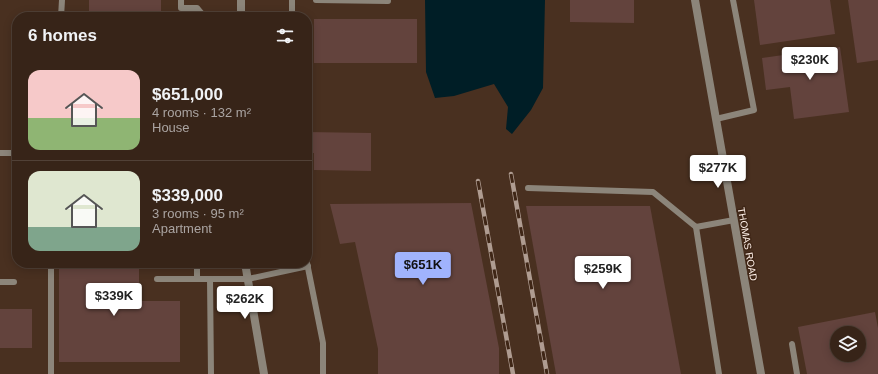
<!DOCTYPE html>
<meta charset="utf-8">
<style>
:root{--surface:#372418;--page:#423025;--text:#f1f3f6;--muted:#aaa4a2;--line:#514137;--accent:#a0b3fd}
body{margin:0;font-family:Helvetica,sans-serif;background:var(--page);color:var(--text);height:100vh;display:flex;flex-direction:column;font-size:15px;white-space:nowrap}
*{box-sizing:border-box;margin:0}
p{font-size:13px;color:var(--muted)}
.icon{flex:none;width:22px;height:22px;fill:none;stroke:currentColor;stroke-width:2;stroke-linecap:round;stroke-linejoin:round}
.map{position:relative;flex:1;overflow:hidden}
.side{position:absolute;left:12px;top:12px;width:300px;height:256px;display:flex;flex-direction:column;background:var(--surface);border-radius:16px;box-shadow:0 2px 10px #0003,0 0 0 1px var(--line)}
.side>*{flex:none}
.buttons{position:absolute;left:830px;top:326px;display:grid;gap:8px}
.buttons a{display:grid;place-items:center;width:36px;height:36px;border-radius:50%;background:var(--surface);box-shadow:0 2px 10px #0003,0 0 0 1px var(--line);font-size:20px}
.price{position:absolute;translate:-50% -34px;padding:0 9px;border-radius:4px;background:#fff;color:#222;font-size:13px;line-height:26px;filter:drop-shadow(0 1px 2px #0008)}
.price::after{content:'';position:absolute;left:50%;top:24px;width:12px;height:9px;margin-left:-6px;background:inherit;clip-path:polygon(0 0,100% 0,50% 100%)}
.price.on{background:var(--accent);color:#111}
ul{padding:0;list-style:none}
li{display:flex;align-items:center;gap:12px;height:100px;padding:0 16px}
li+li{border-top:1px solid var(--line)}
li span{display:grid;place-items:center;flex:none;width:112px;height:80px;border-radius:12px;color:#555}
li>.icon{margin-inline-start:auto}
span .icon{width:48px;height:48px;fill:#fffc;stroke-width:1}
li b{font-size:17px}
h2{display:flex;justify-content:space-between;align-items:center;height:48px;padding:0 16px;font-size:17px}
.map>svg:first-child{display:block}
</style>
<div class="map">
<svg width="878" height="374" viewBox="0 0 878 374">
<rect width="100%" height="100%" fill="#493020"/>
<!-- water -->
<polygon fill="#001e26" points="425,0 545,0 543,88 531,110 512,134 506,129 508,107 494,84 454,96 435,98 426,72"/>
<!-- building -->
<g fill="#63433d" fill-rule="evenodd">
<polygon points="89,0 161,0 161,17 98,17 98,13 89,13"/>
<polygon points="570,0 634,0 634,23 570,22"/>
<polygon points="754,0 830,0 835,34 760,45"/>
<polygon points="848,0 878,0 878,60 857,63"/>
<rect x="314" y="19" width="103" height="44"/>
<polygon points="840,47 849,112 794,119 790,87 766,90 762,58"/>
<polygon points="307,132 371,133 371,171 314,170 314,153 307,153"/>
<polygon points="471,203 499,348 499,374 378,374 378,349 355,242 340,244 330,204"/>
<polygon points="526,206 650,206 681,374 556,374"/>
<polygon points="59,263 139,263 139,301 180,301 180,362 59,362"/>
<rect x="0" y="309" width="32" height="39"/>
<path d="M875 312 878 328V374H807L798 327ZM837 333H859V355H837Z"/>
</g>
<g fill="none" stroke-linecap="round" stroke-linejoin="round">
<!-- lane -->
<g stroke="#8c857a" stroke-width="6">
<polyline points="181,0 181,8 197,8 202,14 202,17"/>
<polyline points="292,0 292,17"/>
<polyline points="316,0 388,1"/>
<polyline points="61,17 62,0"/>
<polyline points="716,119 754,110 733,0"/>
<polyline points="0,153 17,153"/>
<polyline points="528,188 653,192 696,227 734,220"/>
<polyline points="696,227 719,374"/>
<polyline points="197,263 197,279"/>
<polyline points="307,263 323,343 323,374"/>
<polyline points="157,279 248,279 308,266"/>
<polyline points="210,279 211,374"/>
<polyline points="0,282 14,282"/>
<polyline points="792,344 797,374"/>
<polyline points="51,374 51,263"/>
</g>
<!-- street -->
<g stroke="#8c857a" stroke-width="8">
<polyline points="695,0 761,374"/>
<polyline points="241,17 241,0"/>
<polyline points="245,263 264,374"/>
</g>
<defs>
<g id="rail">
<polyline points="511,174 547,374"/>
<polyline points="478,181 513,374"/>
</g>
</defs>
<!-- rail casing -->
<use href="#rail" stroke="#af9c91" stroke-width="4.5"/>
<!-- rail -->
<use href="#rail" stroke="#3f2616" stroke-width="3" stroke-dasharray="9" stroke-linecap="butt"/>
</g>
<g text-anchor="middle" stroke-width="3" stroke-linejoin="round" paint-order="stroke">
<!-- street labels -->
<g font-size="10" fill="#fff1e9" stroke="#3f2616">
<text transform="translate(748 244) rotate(80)" y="4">THOMAS ROAD</text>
</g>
</g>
</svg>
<div class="buttons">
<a><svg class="icon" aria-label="layers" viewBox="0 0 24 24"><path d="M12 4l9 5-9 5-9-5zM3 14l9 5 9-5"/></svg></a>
</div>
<b class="price" style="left:810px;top:81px">$230K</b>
<b class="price" style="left:718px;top:189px">$277K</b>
<b class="price on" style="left:423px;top:286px">$651K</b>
<b class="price" style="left:603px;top:290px">$259K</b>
<b class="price" style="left:114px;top:317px">$339K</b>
<b class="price" style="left:245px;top:320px">$262K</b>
<section class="side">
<h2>6 homes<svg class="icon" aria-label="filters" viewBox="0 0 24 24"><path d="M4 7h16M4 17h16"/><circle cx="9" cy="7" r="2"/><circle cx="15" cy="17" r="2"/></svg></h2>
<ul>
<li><span style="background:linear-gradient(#f6c9c9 60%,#8fb573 0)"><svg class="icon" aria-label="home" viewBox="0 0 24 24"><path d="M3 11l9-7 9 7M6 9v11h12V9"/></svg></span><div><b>$651,000</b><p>4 rooms · 132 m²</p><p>House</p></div></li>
<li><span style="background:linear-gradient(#dfe7d0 70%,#7fa58c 0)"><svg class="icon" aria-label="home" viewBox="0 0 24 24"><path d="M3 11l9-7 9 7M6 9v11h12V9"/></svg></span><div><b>$339,000</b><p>3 rooms · 95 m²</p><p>Apartment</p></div></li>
</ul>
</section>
</div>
